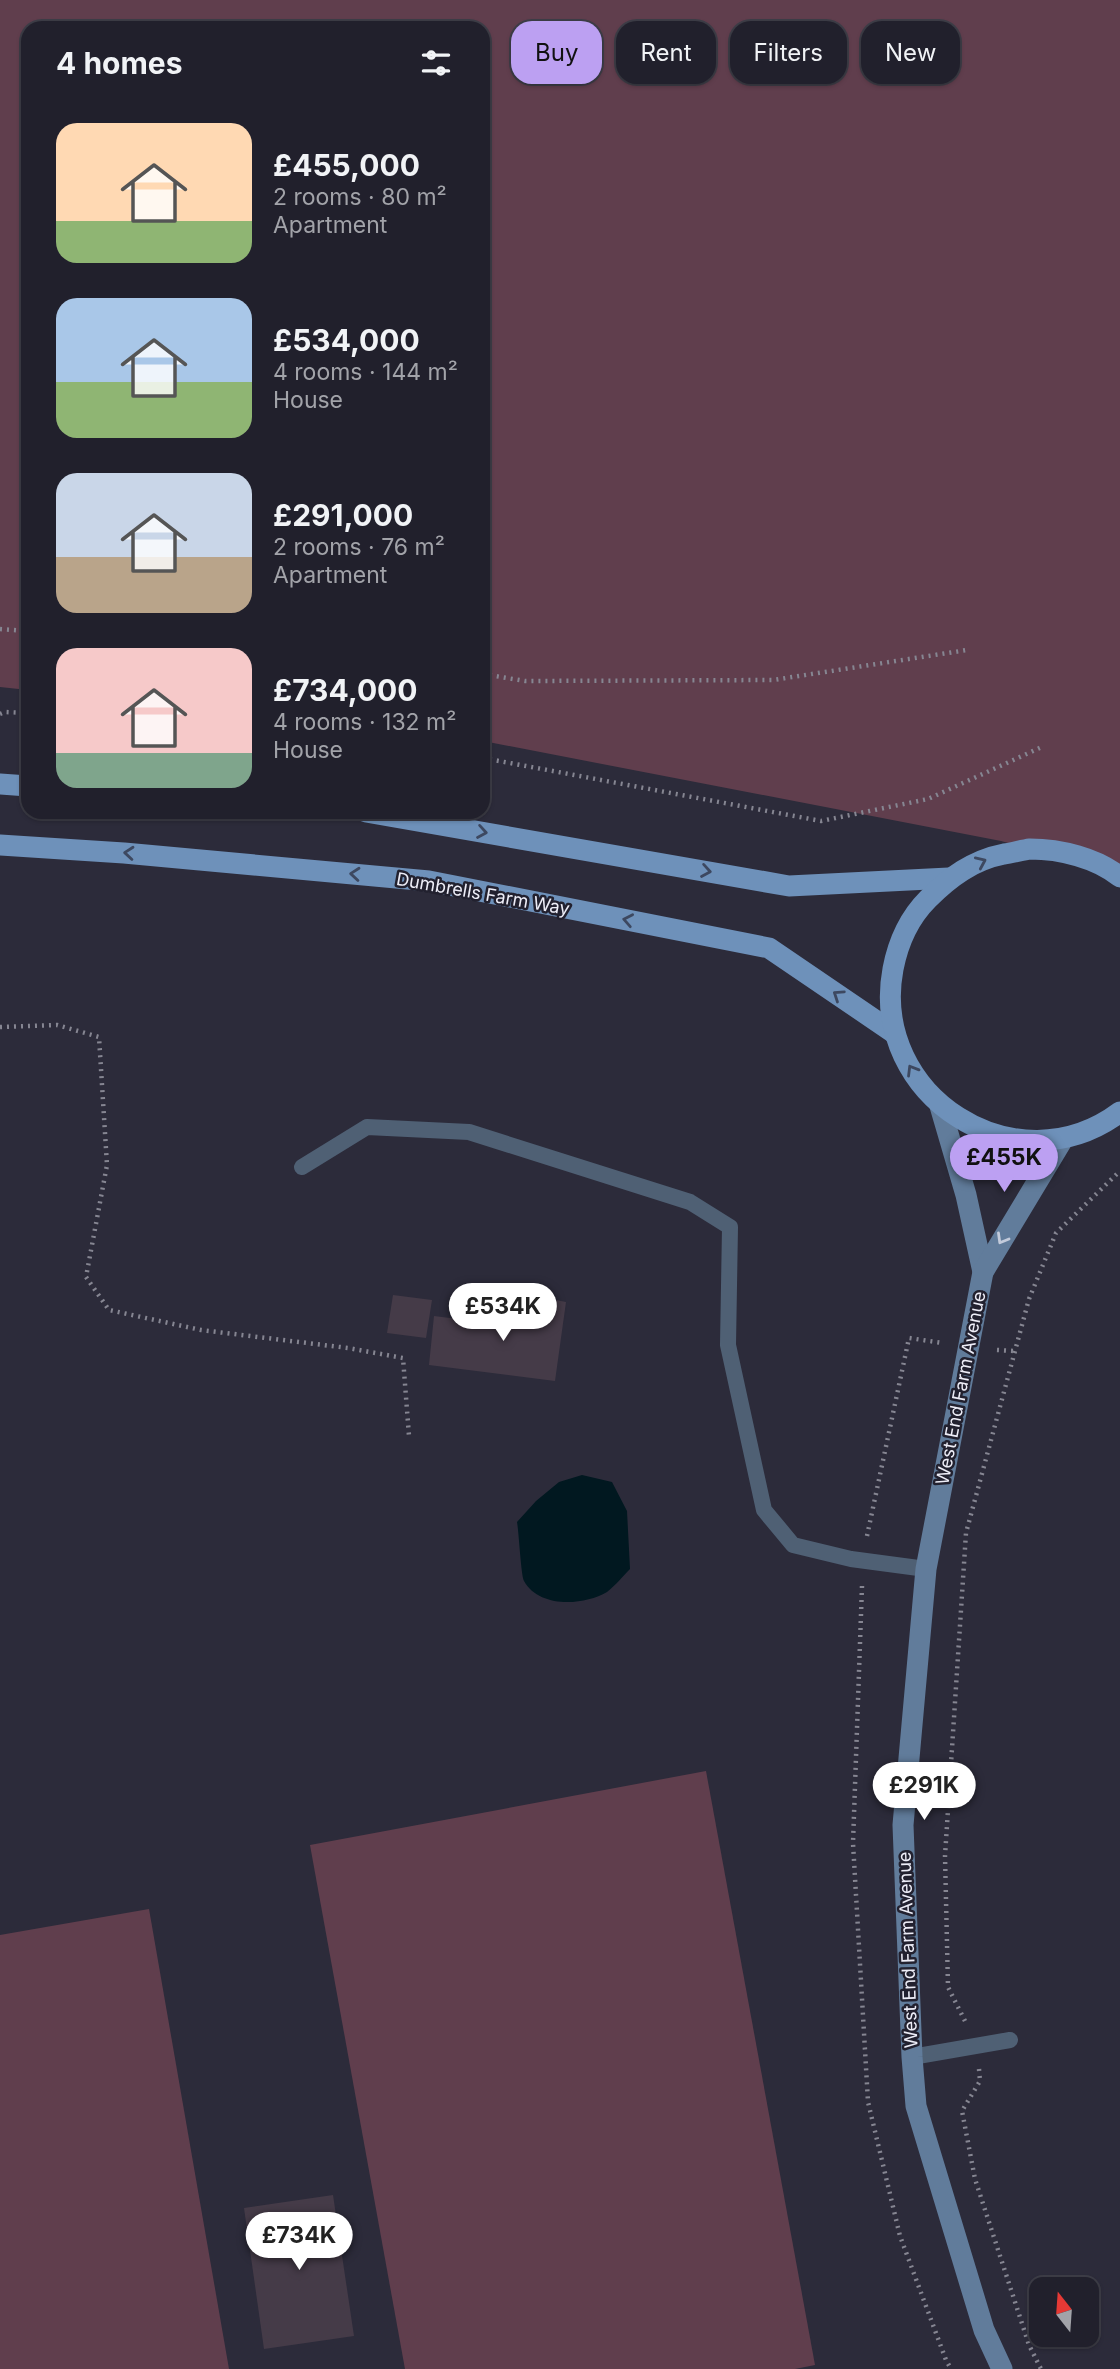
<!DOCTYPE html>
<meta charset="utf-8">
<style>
:root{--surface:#21202c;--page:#2d2d38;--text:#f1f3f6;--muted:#a2a3a9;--line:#3e3e48;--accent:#bca0f2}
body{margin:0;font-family:Inter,sans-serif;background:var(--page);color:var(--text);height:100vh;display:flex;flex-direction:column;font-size:26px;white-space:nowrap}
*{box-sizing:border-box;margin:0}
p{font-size:23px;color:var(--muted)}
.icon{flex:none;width:38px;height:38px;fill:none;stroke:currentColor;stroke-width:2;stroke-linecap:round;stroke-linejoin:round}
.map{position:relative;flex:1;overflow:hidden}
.side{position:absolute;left:21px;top:21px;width:469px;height:798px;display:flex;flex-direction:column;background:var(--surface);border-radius:21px;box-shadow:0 2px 5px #0004,0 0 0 2px var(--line)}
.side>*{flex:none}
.top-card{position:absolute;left:511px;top:21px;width:504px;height:63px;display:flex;gap:14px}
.needle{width:46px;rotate:343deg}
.controls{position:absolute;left:1029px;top:2277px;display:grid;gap:14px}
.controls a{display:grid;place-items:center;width:70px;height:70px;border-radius:14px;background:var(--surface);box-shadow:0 2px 5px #0004,0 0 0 2px var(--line);font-size:35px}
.price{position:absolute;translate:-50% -60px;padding:0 16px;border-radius:24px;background:#fff;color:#222;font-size:23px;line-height:46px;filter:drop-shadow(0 2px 4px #0008)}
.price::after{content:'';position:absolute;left:50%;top:42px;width:21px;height:16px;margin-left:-10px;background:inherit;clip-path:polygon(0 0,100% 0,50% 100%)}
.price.current{background:var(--accent);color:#111}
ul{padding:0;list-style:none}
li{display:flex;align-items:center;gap:21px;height:175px;padding:0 35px}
li span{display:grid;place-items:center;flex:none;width:196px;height:140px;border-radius:21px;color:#555}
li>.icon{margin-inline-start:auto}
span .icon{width:84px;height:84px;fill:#fffc;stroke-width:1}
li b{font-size:30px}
h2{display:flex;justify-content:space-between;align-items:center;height:84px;padding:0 35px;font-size:30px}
.tag{padding:0 24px;border-radius:21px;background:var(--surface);box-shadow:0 2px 5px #0004,0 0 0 2px var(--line);font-size:24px;line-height:63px}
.tag.current{background:var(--accent);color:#111}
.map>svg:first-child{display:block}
</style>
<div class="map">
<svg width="1120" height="2369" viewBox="0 0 1120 2369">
<rect width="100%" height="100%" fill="#2c2b3a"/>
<!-- green -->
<g fill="#603e4d">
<polygon points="0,0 1120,0 1120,874 1001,841 483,741 483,28 28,28 28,690 0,687"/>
<polygon points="706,1771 815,2365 795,2369 405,2369 310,1845"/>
<polygon points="149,1909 229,2369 0,2369 0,1935"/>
</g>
<!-- water -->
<path fill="#011820" d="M582 1475 612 1482 627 1511 630 1569C623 1576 615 1586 607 1592 583 1606 539 1608 524 1581 521 1575 519 1533 517 1522L536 1501 559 1482Z"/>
<!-- building -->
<g fill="#453b48">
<polygon points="526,1294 566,1302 555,1381 429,1365 434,1316 523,1327"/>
<polygon points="393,1295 432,1300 426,1338 387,1333"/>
<polygon points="333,2195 354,2336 264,2349 244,2208"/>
</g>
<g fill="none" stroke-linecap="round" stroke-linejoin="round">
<!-- path -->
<g stroke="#868692" stroke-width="4.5" stroke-dasharray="2 5" stroke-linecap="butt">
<polyline points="0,629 28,631"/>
<polyline points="483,674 525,681 773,680 967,650"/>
<polyline points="0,714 5,712 28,713"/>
<polyline points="483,758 821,821 928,799 1044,746"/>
<polyline points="0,1027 57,1025 99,1037 107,1165 86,1277 109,1310 201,1330 348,1348 403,1358 409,1436"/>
<polyline points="997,1350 1015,1351"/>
<polyline points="867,1536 909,1338 943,1343"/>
<polyline points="862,1586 853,1843 868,2102 900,2236 946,2360 951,2369"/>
<polyline points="965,2021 948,1987 945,1856 966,1533 1029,1299 1056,1233 1120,1171"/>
<polyline points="979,2069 980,2081 962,2111 975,2179 1029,2345 1041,2369"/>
</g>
<!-- lane -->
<g stroke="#4f6074" stroke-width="16">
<polyline points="302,1167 367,1127 469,1132 690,1202 730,1227 728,1345 764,1510 793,1545 851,1559 926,1569"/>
<polyline points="912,2057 1010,2040"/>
</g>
<!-- secondary -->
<g stroke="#617c9b" stroke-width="21">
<polyline points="940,1106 966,1195 983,1272"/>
<polyline points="1002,2369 984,2330 916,2106 912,2057 903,1825 926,1569 983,1272 1063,1139"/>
</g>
<!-- primary -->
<g stroke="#6e91ba" stroke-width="21">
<polyline points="0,784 28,786"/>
<polyline points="366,812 789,886 949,878"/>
<polyline points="0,845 124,853 429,881 769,948 894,1033"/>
<path d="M1120 877C1097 858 1060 849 1030 849 1022 850 1013 853 1004 854 973 860 950 877 928 899 909 918 898 943 893 969 869 1096 1016 1190 1120 1112"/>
</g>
</g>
<!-- one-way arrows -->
<defs><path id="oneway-chevron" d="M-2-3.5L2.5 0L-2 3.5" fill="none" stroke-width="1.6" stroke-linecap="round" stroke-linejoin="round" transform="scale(1.75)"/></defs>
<g stroke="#3d4860">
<use href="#oneway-chevron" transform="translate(482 832) rotate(10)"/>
<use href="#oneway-chevron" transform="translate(129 853) rotate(-175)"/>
<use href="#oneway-chevron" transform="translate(981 862) rotate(-24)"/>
<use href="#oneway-chevron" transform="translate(706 871) rotate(10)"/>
<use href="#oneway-chevron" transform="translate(355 874) rotate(-175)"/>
<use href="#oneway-chevron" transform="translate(628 920) rotate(-169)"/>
<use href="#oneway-chevron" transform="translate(838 995) rotate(-146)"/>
<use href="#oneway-chevron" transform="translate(912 1070) rotate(-121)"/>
</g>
<use stroke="#c3cbdb" href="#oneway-chevron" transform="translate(1002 1239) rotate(120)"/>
<g text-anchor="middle" stroke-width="5" stroke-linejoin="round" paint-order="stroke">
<!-- street labels -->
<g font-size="18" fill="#ededf7" stroke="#22212f">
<text transform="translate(483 894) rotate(10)" y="6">Dumbrells Farm Way</text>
<text transform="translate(961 1388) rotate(-79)" y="6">West End Farm Avenue</text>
<text transform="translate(908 1950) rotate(-92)" y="6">West End Farm Avenue</text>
</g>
</g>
</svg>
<div class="controls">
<a><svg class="needle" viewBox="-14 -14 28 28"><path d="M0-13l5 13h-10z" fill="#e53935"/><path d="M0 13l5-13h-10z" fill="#a2a3a9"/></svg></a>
</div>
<b class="price current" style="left:1004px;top:1194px">£455K</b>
<b class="price" style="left:503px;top:1343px">£534K</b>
<b class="price" style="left:924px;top:1822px">£291K</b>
<b class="price" style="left:299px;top:2272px">£734K</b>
<div class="top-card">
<a class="tag current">Buy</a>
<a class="tag">Rent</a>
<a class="tag">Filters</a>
<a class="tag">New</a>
</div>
<section class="side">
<h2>4 homes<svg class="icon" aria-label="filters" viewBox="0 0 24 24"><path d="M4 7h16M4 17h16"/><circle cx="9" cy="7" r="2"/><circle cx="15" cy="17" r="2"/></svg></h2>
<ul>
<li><span style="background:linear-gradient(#ffd9b3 70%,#8fb573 0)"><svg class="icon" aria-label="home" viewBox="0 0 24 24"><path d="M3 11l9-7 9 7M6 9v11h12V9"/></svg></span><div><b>£455,000</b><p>2 rooms · 80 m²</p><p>Apartment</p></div></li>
<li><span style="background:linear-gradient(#a9c7e8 60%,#8fb573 0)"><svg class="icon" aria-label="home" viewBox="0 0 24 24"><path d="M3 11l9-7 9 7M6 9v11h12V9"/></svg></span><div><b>£534,000</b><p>4 rooms · 144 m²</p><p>House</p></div></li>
<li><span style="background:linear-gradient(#c9d6e8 60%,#b9a48a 0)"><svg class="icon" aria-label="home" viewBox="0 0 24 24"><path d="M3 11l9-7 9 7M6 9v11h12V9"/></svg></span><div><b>£291,000</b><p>2 rooms · 76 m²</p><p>Apartment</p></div></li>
<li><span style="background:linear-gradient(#f6c9c9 75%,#7fa58c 0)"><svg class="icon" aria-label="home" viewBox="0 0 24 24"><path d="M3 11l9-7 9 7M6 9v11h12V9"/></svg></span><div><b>£734,000</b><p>4 rooms · 132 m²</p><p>House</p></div></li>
</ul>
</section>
</div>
